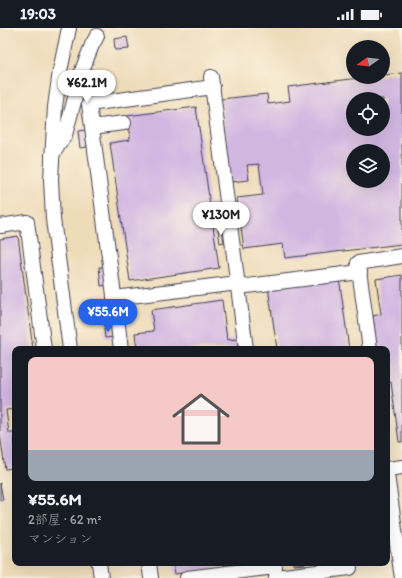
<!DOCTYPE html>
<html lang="ja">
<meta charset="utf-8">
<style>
:root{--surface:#171b24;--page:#20242c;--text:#f1f3f6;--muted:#9ea1a6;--accent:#2563eb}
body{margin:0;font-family:Itim,"Klee One",sans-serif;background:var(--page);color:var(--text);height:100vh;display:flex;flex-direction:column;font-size:15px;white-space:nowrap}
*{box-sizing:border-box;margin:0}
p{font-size:13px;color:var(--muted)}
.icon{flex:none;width:22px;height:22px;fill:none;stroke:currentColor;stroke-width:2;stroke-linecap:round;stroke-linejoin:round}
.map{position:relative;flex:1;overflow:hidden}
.details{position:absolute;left:12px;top:318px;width:378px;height:220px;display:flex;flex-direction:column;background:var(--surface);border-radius:8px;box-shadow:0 4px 16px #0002}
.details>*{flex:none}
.needle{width:26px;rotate:256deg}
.fabs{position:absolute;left:346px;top:12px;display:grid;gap:8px}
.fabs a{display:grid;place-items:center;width:44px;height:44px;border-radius:50%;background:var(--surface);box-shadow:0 4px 16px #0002;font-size:20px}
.price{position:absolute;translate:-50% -34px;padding:0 9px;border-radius:14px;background:#fff;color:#222;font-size:13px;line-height:26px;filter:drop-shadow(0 1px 2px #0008)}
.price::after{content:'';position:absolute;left:50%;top:24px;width:12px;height:9px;margin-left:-6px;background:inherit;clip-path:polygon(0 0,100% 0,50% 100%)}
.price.selected{background:var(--accent);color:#fff}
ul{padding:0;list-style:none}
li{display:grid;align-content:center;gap:8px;height:212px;padding:0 16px}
li span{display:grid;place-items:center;height:124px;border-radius:8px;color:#555}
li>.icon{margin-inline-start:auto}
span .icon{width:72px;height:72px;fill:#fffc;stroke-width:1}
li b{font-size:17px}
.status{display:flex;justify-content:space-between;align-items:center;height:28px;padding:0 20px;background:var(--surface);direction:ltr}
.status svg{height:11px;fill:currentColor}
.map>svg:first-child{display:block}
</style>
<div class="status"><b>19:03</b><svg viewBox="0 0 49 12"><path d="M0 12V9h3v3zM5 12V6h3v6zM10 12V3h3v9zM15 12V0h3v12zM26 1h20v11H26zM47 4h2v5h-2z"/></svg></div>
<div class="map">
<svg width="402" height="550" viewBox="0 0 402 550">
<rect width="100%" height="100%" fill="#fcf5e5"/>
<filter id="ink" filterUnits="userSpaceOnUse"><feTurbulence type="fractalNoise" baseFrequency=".025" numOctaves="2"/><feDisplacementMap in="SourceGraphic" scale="8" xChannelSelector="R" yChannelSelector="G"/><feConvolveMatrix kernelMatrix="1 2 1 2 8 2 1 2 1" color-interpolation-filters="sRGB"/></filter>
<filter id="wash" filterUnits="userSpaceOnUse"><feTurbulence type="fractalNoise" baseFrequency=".012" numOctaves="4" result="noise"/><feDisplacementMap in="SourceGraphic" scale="16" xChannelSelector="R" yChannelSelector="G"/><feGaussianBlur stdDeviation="0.9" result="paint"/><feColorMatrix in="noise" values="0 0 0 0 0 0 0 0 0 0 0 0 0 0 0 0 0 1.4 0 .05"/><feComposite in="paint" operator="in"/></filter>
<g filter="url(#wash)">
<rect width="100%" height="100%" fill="#eedcb9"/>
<g id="blocks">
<!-- building -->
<g fill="#d1b6e2" fill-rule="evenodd">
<polygon points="127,9 129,21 115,22 114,11"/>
<path d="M402 45V216L285 230 283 216 244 221 237 170 263 167 259 136 247 137 249 152 231 154 221 71 267 66 268 76 290 73 288 59 367 49H383V47ZM353 71H383V101H353ZM353 123H383V153H353Z"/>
<polygon points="196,79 219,240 130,253 110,115 130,112 127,88"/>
<polygon points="85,102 87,119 80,120 78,103"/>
<polygon points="218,175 221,193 215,194 212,176"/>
<polygon points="222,200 224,214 220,215 218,201"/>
<polygon points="18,208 33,321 15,321 15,381 6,382 9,405 15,405 15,440 5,441 0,406 0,211"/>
<polygon points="99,239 104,239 106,257 101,258"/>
<polygon points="402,247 402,414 399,414 391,354 387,355 387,321 377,321 373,288 381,286 376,251"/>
<polygon points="339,249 349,321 277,321 268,259"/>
<polygon points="222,272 227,312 237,311 238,321 137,321 135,305 154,303 151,282"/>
<polygon points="111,299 113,309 105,310 104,301"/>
<polygon points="0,455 3,472 0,472"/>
<polygon points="173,535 224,535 224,539 175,546"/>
<polygon points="293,535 305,535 305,536 293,537"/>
</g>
</g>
</g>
<g filter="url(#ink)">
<use href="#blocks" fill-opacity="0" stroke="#413e4e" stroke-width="1"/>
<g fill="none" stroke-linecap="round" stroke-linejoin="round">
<defs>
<g id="minor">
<polyline points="69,0 60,43 55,79 51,151 53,191 70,321"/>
<polyline points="211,49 246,321"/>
<polyline points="92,99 124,95"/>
<polyline points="52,127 65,107 83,40 92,17 97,8"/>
<polyline points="0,198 27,194 44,321"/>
<polyline points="239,259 360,244"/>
<polyline points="114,270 238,255"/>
<polyline points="121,321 89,76 213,59"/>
<polyline points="370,321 358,235 402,228"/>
<polyline points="387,441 402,439"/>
<polyline points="387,447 402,550"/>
<polyline points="99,535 101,550"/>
<polyline points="149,535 151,550"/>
<polyline points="276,549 350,540"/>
<polyline points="187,550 275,539"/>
</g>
</defs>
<!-- minor casing -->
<use href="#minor" stroke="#413e4e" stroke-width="16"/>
<!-- minor -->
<use href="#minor" stroke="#fff" stroke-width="14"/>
</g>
</g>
</svg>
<div class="fabs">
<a><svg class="needle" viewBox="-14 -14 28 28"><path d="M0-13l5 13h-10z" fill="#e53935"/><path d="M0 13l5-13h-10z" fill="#9ea1a6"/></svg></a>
<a><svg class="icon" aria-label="locate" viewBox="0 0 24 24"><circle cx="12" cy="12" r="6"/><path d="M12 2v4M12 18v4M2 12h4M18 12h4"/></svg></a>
<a><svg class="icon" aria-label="layers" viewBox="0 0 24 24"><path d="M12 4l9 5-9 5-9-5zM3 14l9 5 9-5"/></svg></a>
</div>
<b class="price" style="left:87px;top:76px">¥62.1M</b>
<b class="price" style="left:221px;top:208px">¥130M</b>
<b class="price selected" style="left:108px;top:305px">¥55.6M</b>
<section class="details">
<ul>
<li><span style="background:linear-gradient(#f6c9c9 75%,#9aa5b1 0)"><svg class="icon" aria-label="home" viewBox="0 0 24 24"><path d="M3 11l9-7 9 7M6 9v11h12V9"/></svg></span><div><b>¥55.6M</b><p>2部屋 · 62 m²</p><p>マンション</p></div></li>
</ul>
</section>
</div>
